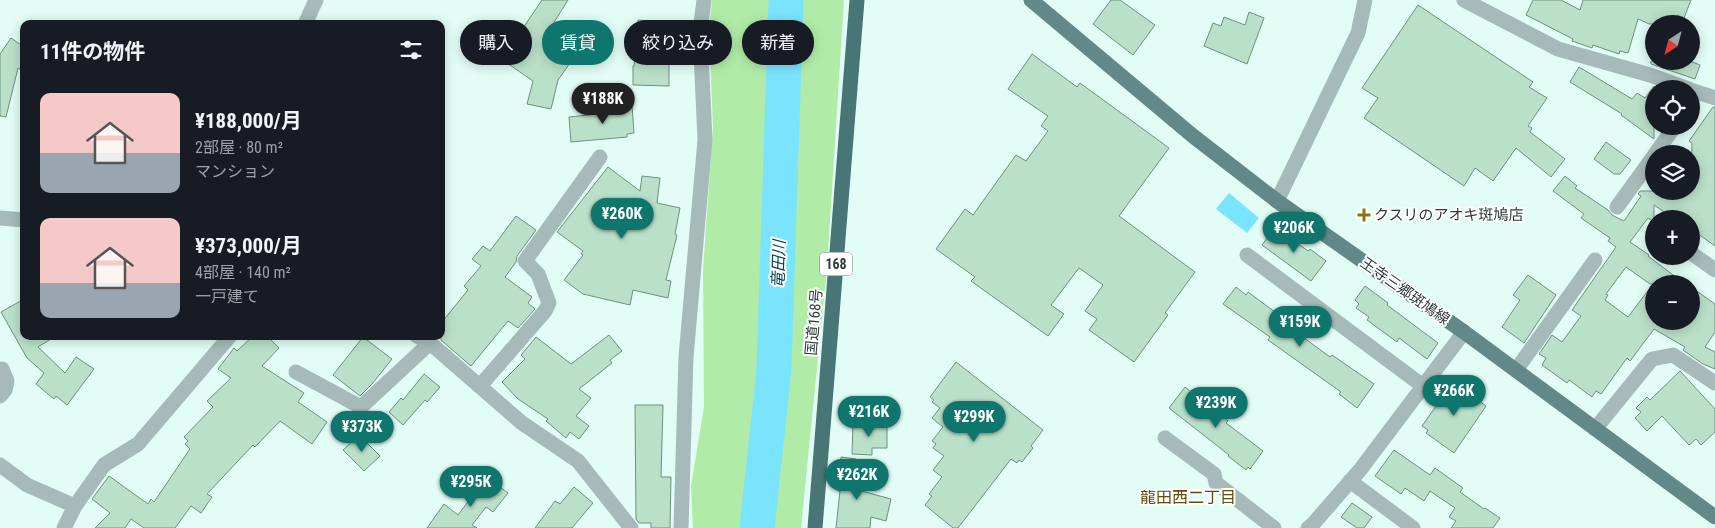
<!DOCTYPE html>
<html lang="ja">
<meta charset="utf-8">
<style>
:root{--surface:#171b24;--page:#242831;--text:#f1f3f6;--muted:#9ea1a6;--accent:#0f766e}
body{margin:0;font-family:"Roboto Condensed","Noto Sans JP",sans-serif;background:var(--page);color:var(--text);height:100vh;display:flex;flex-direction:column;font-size:19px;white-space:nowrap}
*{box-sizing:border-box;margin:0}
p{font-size:16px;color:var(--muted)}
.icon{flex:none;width:28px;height:28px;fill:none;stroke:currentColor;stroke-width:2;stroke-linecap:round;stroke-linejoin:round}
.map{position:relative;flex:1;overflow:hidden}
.panel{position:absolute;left:20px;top:20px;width:425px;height:320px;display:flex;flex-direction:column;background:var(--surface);border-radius:10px;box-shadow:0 2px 12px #0003}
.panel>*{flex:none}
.hud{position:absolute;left:460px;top:20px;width:475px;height:45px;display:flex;gap:10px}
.needle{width:32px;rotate:216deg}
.fabs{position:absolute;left:1645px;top:15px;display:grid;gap:10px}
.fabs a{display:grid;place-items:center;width:55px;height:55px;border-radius:50%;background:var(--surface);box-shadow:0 2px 12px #0003;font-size:25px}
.price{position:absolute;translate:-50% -42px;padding:0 11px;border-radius:18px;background:var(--accent);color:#fff;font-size:16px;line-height:32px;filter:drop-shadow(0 1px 2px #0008)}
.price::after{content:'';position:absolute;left:50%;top:30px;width:15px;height:11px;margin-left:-8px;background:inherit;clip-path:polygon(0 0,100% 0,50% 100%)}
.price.selected{background:#222;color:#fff}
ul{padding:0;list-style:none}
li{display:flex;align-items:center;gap:15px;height:125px;padding:0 20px}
li span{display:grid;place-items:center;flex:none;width:140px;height:100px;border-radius:10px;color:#555}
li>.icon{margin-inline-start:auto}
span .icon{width:60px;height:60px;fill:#fffc;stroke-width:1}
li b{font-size:21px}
h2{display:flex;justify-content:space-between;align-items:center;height:60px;padding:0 20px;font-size:21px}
.tag{padding:0 18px;border-radius:22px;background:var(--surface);box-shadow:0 2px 12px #0003;font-size:18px;line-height:45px}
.tag.selected{background:var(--accent);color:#fff}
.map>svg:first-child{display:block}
</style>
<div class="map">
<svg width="1715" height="528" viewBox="0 0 1715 528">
<rect width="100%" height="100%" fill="#e2fdf6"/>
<!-- green -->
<polygon fill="#b0eca8" points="712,0 844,0 827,268 801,528 693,528 691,486 704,407 703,270 713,128 709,29"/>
<!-- water -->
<polygon fill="#7be4fd" points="1229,193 1259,218 1247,233 1216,209"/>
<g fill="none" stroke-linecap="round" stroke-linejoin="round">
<!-- river -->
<polyline stroke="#7be4fd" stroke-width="35" points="757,528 774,369 786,0"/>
</g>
<!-- building -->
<g fill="#bae0ca" stroke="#6e917d" fill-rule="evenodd">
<polygon points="542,0 568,0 553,24 582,46 558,80 551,109 527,104 533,81 504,61 525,29 523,28"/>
<polygon points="1111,0 1120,0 1155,25 1133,55 1093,24"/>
<polygon points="1533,0 1561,0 1580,10 1583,0 1691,0 1684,18 1677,15 1674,24 1649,24 1638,19 1628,53 1620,51 1619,54 1593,45 1592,48 1572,41 1573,39 1526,15"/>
<polygon points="1418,5 1533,82 1529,87 1547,98 1528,126 1532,128 1530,132 1565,159 1551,177 1516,148 1493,181 1475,168 1464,186 1364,118 1378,98 1362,88"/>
<polygon points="1249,12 1264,18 1247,64 1204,46 1213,23 1221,26 1224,17 1245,25"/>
<polygon points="638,20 688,24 686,51 681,51 681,58 669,57 669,86 633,85 633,66 634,66"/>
<polygon points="11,38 24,47 24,72 18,68 6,117 0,116 0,54"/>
<polygon points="1032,54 1077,87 1080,83 1169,148 1119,216 1195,272 1165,313 1168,315 1134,362 1089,330 1097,319 1085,311 1103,285 1079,268 1051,305 1064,314 1048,336 971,281 975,277 936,249 965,209 973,215 1016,155 1026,161 1048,131 1041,126 1048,116 1008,89"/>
<polygon points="1651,61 1690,61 1700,65 1695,79 1651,64"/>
<polygon points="1579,67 1632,99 1637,93 1645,98 1654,86 1654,139 1621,115 1622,114 1570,82"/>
<polygon points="632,105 634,133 627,134 627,137 571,142 569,117 608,113 607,107"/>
<path d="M1713 107H1715V246L1691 229V219H1674L1654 205V222L1648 218 1630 242 1649 255 1648 256 1685 284H1654V321H1691V287L1715 304V332L1705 347 1715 352V369L1703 364 1683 350 1685 347 1654 329 1630 361 1627 358 1601 394 1596 391 1592 397 1569 380 1567 383 1542 365 1546 358 1539 354 1552 335 1562 342 1581 316 1572 310 1616 247 1608 241 1610 238 1581 218 1584 214 1553 191 1565 176 1577 186 1575 188 1608 210 1612 215 1624 221 1641 196 1638 194 1640 191H1691L1692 143 1689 141ZM1626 267 1650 284H1653L1628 317 1605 300 1608 295 1606 294Z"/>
<polygon points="1606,142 1631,160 1620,174 1614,174 1594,159"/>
<polygon points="608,167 640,191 642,176 660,178 657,203 680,208 675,234 677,235 666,280 671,281 668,298 633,290 630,305 583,294 564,280 583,255 581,254 583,251 557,232"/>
<polygon points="516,216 536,230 517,256 516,262 505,277 532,297 528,303 535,309 518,328 508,321 471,366 441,340 441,323 468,290 464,286 481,266 472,259 483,246 490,251"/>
<polygon points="1275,227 1308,251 1310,249 1326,261 1311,281 1262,245"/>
<polygon points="1528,275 1556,295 1524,343 1502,327 1520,300 1513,295"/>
<polygon points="1365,286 1388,303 1387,305 1438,343 1427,359 1399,338 1397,342 1367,320 1369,317 1356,308 1359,304 1355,300"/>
<polygon points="1236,287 1246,295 1248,292 1279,315 1277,318 1330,357 1332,355 1374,384 1357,408 1339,394 1341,392 1268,340 1270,337 1223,304"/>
<polygon points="24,299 24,336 56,336 38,347 65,373 76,357 94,369 67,405 56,396 54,399 36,384 44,373 27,358 1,312"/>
<polygon points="609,335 622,351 610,360 612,363 579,389 591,398 576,416 589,426 579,439 570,432 566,438 546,421 548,419 518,399 502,382 525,359 521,355 536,337 571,364"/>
<polygon points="253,336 267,336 279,348 262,366 304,393 298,402 327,422 312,444 280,421 255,447 253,445 207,494 212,497 201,513 191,506 175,528 144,528 131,519 125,528 95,528 110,513 92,499 109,476 148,504 151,499 154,502 190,449 185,444 188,441 184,437 213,407 207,401 231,378 218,369 234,348 237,351"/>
<polygon points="363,337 392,359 372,384 360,396 333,375"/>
<polygon points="956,362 1043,430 1031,446 1033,448 1022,462 1019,460 1017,463 1011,459 958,528 953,528 925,505 932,496 929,494 942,477 933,470 944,456 933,448 936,444 932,441 943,427 932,418 940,408 932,402 934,400 930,397"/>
<polygon points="1680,371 1715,409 1715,432 1701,445 1696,439 1689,445 1662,416 1647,431 1635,418 1641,412 1636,408 1647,397 1650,400"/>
<polygon points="424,374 440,387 427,402 425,400 403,425 389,412 401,398 403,400"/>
<polygon points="1453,382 1486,406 1454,453 1426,433 1428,430 1422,426"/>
<polygon points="1185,387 1228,421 1226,423 1263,451 1250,469 1248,467 1246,470 1228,456 1229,455 1169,408"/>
<polygon points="635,405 663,405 661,477 671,477 670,528 651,528 651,523 639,523 636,519"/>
<polygon points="853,423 887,424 887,448 872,448 872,455 852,454"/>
<polygon points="359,435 380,456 364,471 343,450"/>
<polygon points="1394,450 1430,475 1435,468 1463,488 1460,492 1484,509 1485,508 1500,518 1493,528 1451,528 1456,521 1449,517 1455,508 1430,491 1424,501 1405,488 1401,494 1375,476"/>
<polygon points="841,457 856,459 854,489 891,499 886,521 871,517 870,528 836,528 840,491 838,491"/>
<polygon points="487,477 508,493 493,512 486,507 472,525 477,528 427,528 444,504 458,515"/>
<polygon points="574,487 593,503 572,528 535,528 555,501 560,504"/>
<polygon points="1352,503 1372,517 1364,528 1357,528 1341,517"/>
</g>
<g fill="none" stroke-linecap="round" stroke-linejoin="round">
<!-- minor -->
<g stroke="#a6baba" stroke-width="15">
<polyline points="1464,0 1558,49 1650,75 1689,89"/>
<polyline points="305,24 316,0"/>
<polyline points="1691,90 1715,98"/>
<polyline points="1655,154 1675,126"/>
<polyline points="1277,201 1358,33 1365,0"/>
<polyline points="1617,207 1654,156"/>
<polyline points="0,218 24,220"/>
<polyline points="1691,253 1715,270"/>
<polyline points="1247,255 1423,386"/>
<polyline points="417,336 430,343 522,423 578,461 631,528"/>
<polyline points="1516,370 1595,260"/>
<polyline points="296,372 361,407 430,343"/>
<polyline points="480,386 545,311 549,303 538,274 525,261 600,157"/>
<polyline points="0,396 5,390 7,381 2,369"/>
<polyline points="1595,429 1652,359 1673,355 1715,383"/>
<polyline points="1165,438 1214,474 1216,483 1274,528"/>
<polyline points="0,465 27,485 75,506"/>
<polyline points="1350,481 1413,528"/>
<polyline points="64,528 75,506 104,465 138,444 230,336"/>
<polyline points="681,528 686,357 705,140 700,31 704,0"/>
<polyline points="1308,528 1313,524 1360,470 1464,332"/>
</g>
<!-- major -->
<polyline stroke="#628888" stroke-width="15" points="1031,0 1193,136 1277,201 1464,332 1715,517"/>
<!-- highway -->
<polyline stroke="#487576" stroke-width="15" points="815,528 857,0"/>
</g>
<!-- markers -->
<path fill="#907015" stroke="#fff" stroke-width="2" d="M1361.5 207.5h5v5h5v5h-5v5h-5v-5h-5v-5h5z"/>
<g text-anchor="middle" stroke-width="4" stroke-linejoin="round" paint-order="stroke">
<!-- shield labels -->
<rect fill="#fff" stroke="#6b7774" stroke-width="1" x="820" y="252.5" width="32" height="23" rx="4"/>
<g font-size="14" font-weight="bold" fill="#2b3d39">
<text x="836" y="269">168</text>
</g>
<!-- poi labels -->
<g font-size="15" fill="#2b3d39" stroke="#fff" text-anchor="start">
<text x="1374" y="220">クスリのアオキ斑鳩店</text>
</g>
<!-- street labels -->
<g font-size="15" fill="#2b3d39" stroke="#fff">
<text transform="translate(1405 291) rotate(35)" y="5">王寺三郷斑鳩線</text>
<text transform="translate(814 322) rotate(-85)" y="5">国道168号</text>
</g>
<!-- water labels -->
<g font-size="16" font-style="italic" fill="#004652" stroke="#fff">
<text transform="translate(778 264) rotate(-88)" y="6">竜田川</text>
</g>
<!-- neighbourhood labels -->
<g font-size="16" fill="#614b0e" stroke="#fff">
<text x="1188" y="503">龍田西二丁目</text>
</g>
</g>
</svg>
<div class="fabs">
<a><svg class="needle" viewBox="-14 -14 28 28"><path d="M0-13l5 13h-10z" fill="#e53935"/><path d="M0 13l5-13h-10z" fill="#9ea1a6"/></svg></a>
<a><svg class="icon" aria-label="locate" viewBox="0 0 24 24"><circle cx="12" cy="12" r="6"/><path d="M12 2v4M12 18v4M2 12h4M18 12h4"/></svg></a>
<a><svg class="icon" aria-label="layers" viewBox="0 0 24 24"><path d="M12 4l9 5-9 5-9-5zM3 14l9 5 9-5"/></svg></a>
<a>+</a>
<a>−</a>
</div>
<b class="price selected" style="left:603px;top:125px">¥188K</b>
<b class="price" style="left:622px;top:240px">¥260K</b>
<b class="price" style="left:1294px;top:254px">¥206K</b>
<b class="price" style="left:1300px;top:348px">¥159K</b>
<b class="price" style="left:1454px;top:417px">¥266K</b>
<b class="price" style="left:1216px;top:429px">¥239K</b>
<b class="price" style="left:869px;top:438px">¥216K</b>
<b class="price" style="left:974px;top:443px">¥299K</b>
<b class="price" style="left:362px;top:453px">¥373K</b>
<b class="price" style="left:857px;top:501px">¥262K</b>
<b class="price" style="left:471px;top:508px">¥295K</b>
<div class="hud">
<a class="tag">購入</a>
<a class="tag selected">賃貸</a>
<a class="tag">絞り込み</a>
<a class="tag">新着</a>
</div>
<section class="panel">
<h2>11件の物件<svg class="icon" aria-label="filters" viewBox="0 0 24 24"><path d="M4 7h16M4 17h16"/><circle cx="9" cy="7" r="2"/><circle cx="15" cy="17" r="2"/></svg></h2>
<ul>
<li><span style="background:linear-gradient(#f6c9c9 60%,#9aa5b1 0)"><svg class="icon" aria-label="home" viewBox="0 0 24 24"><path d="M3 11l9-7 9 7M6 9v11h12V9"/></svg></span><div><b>¥188,000/月</b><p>2部屋 · 80 m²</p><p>マンション</p></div></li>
<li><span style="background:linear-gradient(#f6c9c9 65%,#9aa5b1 0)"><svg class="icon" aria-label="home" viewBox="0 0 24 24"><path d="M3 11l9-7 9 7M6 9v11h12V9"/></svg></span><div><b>¥373,000/月</b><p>4部屋 · 140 m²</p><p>一戸建て</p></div></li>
</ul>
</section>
</div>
